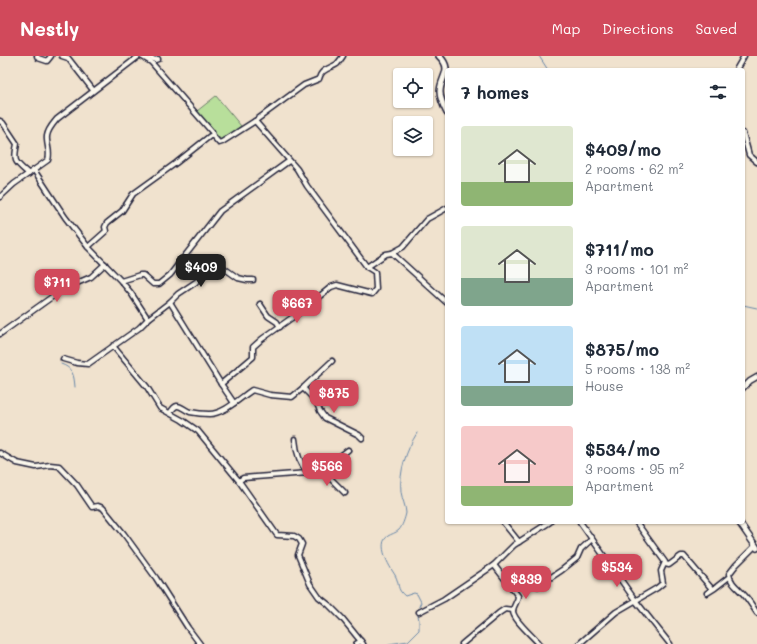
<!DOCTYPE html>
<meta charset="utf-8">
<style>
:root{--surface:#fff;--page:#f2f2f3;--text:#1f2937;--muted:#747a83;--accent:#d1495b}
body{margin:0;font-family:Mali,sans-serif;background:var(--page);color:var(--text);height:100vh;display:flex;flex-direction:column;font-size:15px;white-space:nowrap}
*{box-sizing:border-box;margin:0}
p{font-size:13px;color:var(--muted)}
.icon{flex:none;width:22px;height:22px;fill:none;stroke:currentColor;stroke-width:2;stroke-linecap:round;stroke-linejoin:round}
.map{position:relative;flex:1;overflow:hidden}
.details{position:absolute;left:445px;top:12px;width:300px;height:456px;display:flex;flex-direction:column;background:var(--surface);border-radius:4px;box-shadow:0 1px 3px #0004}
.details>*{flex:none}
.fabs{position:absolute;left:393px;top:12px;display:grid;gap:8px}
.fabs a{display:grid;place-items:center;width:40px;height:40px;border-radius:4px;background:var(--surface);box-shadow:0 1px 3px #0004;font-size:20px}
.price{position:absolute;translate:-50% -34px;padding:0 9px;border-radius:8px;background:var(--accent);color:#fff;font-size:13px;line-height:26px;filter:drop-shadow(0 1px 2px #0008)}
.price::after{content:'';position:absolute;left:50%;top:24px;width:12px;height:9px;margin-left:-6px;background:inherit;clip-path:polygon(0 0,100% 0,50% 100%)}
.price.on{background:#222;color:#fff}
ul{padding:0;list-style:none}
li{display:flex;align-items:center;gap:12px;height:100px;padding:0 16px}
li span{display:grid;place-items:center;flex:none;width:112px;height:80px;border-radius:4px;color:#555}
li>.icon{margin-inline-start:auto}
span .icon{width:48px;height:48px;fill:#fffc;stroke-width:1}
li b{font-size:17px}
h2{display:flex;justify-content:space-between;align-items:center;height:48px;padding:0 16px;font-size:17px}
header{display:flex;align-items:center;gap:24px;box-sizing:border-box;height:56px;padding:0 20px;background:var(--accent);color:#fff}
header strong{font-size:19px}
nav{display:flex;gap:22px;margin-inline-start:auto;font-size:14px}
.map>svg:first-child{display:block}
</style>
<header>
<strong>Nestly</strong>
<nav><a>Map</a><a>Directions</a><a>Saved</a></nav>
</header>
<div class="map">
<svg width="757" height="588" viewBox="0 0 757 588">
<rect width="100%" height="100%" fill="#f0e2ce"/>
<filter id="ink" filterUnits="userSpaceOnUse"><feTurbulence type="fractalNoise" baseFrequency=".025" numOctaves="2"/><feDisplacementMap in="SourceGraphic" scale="8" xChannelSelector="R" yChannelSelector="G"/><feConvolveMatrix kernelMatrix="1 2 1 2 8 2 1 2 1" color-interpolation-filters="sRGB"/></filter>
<g filter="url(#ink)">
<!-- green -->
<polygon fill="#b8df9b" stroke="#6d806b" points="216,40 241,70 221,84 197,55"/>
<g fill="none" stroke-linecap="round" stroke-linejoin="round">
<!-- stream -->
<g stroke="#6887a9" stroke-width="1">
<polyline points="539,0 548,14"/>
<polyline points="743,249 757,252"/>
<path d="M61 308C73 312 74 319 75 331"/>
<path d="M389 588 408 585 419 574V564L417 555 421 546 417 538 414 537 405 540C396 533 400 528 395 519 389 510 376 488 388 480 391 478 396 477 399 474 402 471 405 462 406 457 406 451 402 443 401 436 399 415 406 395 417 377"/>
</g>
<defs>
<g id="minor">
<polyline points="37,0 38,2 47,5 51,0"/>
<polyline points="62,0 68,2 93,34"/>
<polyline points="141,0 151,6 212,76 213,80"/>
<polyline points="148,0 155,4 158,3"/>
<polyline points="736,14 744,0"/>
<path d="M0 65 3 67 17 88C13 106 15 106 29 118"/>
<polyline points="255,65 297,113 307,130 367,211 386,198 392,197 447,247"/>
<polyline points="743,77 749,99 757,106"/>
<polyline points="34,114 65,161 88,191 121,225 131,237 148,263"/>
<path d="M0 141 14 128 48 104C51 96 46 88 47 80 48 73 53 68 57 63L139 0"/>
<path d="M88 191 106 175 105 171 107 167 122 155 133 138 176 107 210 80H213L219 87 222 86 255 65 304 29 319 23C321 13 329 13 337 8 339 6 341 3 343 0"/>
<polyline points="392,197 403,191 427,163 447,152"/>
<polyline points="121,225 140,219 143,219 153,228 159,228 170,219 220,155 289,105"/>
<polyline points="170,246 221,328 234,347"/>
<polyline points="260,248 268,260 277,266 280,271"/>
<polyline points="0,278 63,233 91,221 105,208"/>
<polyline points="113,290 147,331 160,352 182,364 198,375 239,425 277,479 294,480 299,483 302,488 298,499 310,528 319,541 329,549 342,562 363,588"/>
<polyline points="63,303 77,307 88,308 139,272 148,263 170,246 178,238 196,226 205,216 216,210 221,210 238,222 247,224 253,224"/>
<polyline points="221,328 253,301 253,291 262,283 300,256 331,231 337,229 372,238 376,233 375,216 367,211"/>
<polyline points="303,332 316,345 320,355 325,362 359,379 362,382"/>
<polyline points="743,332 750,325 757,321"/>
<path d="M170 357C178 344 180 352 190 356 195 357 204 358 209 358 224 358 240 342 252 334L270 339 292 341 303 332 332 305"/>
<path d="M295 383C296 395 300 408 308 417"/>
<polyline points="0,397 17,407 36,411 50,409 59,410 77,429 92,451 98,450 103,452 124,478 156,522 188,572 200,588"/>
<polyline points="321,413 345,437"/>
<polyline points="239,425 243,422 308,417 325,412 348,394"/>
<polyline points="503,466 519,486"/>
<polyline points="580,466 635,544 670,588"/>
<path d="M755 490 736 509 729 518C731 529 739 532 746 541 750 546 753 551 757 557"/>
<polyline points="665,508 669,509 681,500 684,500 712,533"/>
<path d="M494 509 518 540C518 546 513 549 513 555 513 564 533 580 539 588"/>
<polyline points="538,530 562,514 577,502 581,493 592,483"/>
<polyline points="707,537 715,532 729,521"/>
<polyline points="419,556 444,543 494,509 514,489 550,466"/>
<polyline points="356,588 361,585"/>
<polyline points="462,588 499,557 505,553 513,554"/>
<polyline points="579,588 616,556 657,532 663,527 661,515 665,506 636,466"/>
</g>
<g id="tertiary">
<path d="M439 0C454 14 440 21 440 36 440 43 444 51 447 57"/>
<polyline points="739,466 757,492"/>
</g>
</defs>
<!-- minor casing -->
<use href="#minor" stroke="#22223b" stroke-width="7"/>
<!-- tertiary casing -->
<use href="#tertiary" stroke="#22223b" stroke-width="8"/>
<!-- minor -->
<use href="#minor" stroke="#fbf7ec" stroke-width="4"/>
<!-- tertiary -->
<use href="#tertiary" stroke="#fbf7ec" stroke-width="5"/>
</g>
</g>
</svg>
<div class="fabs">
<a><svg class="icon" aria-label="locate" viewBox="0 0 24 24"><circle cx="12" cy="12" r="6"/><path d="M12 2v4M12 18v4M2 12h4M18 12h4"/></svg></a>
<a><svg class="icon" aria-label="layers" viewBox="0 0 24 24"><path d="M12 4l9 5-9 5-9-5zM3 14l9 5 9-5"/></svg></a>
</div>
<b class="price on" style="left:201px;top:232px">$409</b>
<b class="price" style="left:57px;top:247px">$711</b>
<b class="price" style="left:297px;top:268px">$667</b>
<b class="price" style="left:334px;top:358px">$875</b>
<b class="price" style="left:327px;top:431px">$566</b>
<b class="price" style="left:617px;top:532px">$534</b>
<b class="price" style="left:526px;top:544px">$839</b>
<section class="details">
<h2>7 homes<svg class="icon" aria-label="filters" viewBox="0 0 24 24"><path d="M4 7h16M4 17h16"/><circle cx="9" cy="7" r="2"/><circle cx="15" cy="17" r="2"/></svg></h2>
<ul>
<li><span style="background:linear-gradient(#dfe7d0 70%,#8fb573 0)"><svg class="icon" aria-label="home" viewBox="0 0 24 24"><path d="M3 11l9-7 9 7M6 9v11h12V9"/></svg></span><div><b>$409/mo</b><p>2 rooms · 62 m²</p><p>Apartment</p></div></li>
<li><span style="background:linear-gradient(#dfe7d0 65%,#7fa58c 0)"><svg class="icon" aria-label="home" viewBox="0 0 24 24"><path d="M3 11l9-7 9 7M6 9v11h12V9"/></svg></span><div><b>$711/mo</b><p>3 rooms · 101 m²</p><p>Apartment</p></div></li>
<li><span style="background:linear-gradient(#bfe0f5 75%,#7fa58c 0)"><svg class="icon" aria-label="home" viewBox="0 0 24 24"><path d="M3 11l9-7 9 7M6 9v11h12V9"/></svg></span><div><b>$875/mo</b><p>5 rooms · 138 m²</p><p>House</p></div></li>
<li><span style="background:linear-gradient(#f6c9c9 75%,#8fb573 0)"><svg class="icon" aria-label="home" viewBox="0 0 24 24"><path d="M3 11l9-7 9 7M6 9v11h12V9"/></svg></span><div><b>$534/mo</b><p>3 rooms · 95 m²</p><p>Apartment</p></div></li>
</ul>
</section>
</div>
